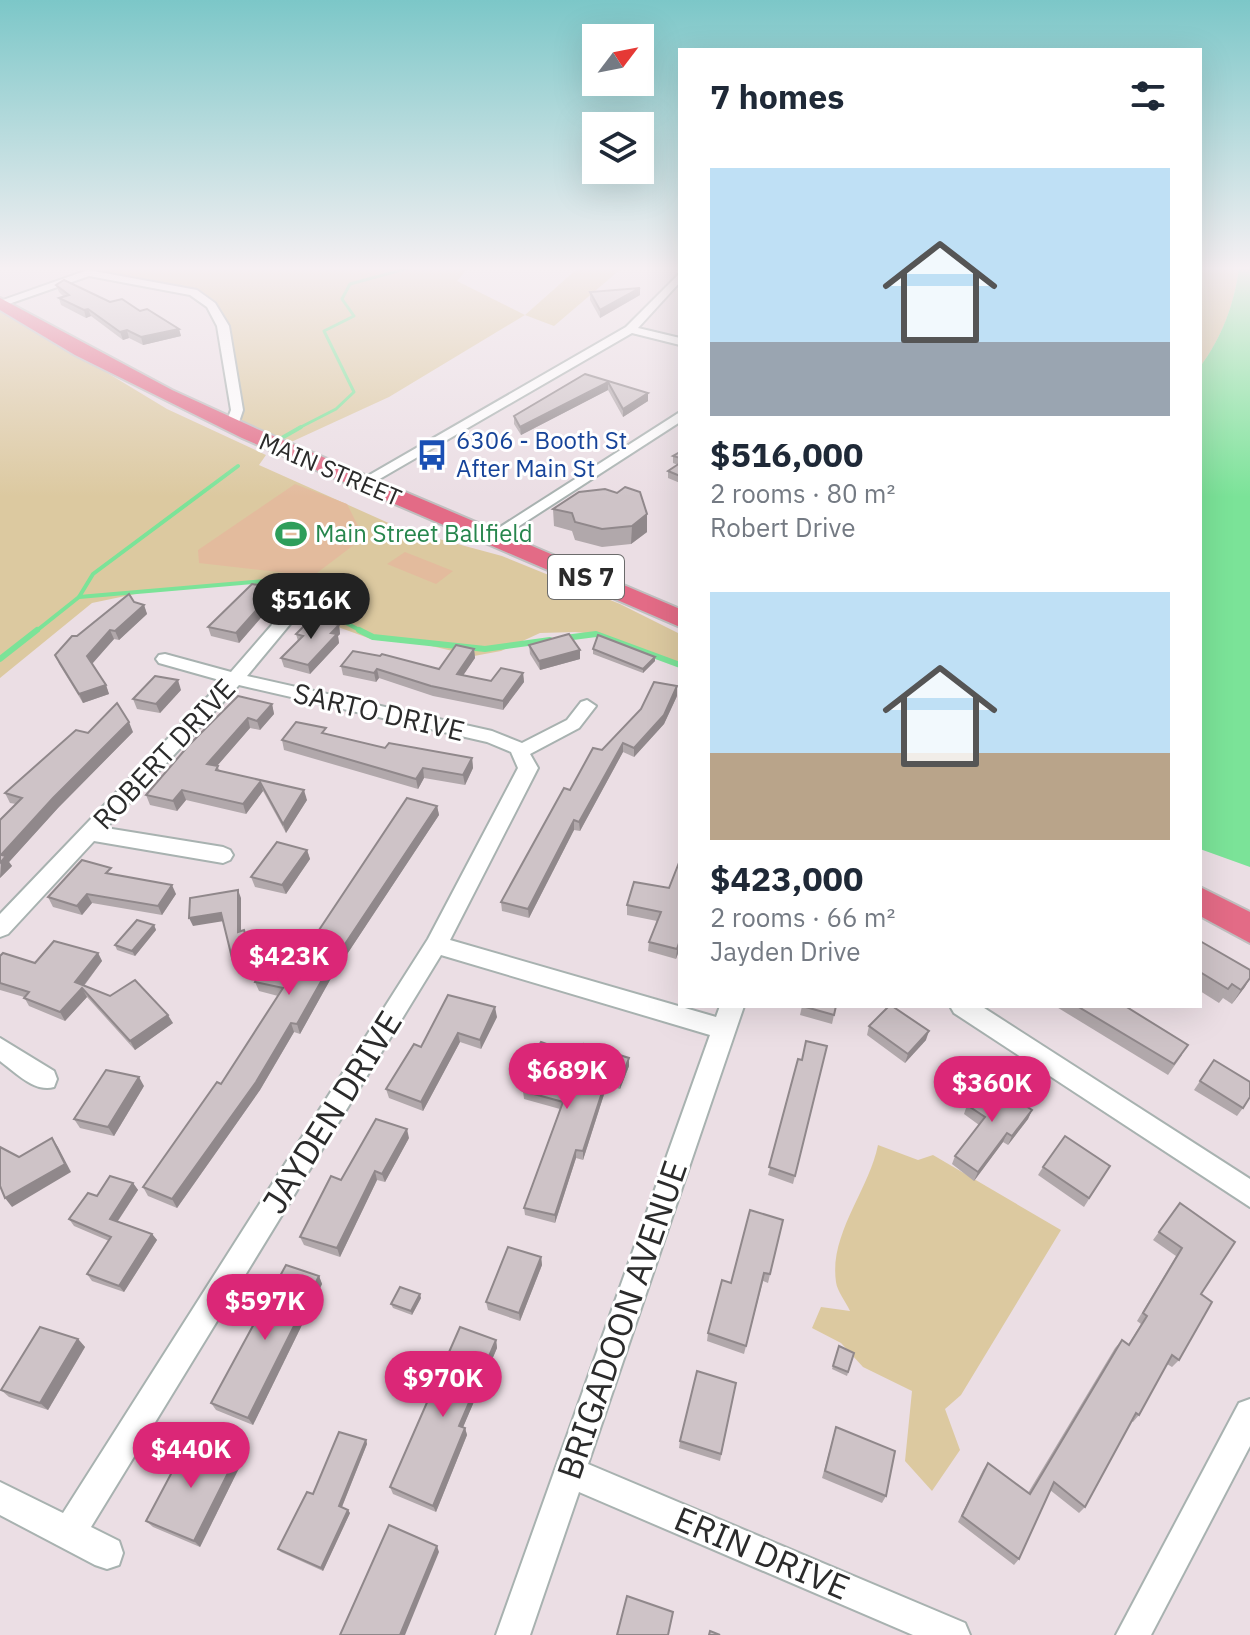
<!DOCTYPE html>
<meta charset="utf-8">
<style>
:root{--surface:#fff;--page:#f2f2f3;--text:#1f2937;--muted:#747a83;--accent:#db2777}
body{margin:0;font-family:"IBM Plex Sans",sans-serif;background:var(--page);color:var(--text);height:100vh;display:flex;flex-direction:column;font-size:30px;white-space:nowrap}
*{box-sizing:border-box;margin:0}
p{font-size:26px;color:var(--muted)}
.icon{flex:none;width:44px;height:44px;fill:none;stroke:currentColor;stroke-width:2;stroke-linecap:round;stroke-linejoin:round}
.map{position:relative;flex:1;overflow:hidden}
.sheet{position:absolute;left:678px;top:48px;width:524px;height:960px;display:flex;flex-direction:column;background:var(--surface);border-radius:0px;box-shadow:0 8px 32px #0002}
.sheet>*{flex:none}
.needle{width:52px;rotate:58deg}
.buttons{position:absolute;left:582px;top:24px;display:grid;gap:16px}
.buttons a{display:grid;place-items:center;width:72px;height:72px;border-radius:0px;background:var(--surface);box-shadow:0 8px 32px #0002;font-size:40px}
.price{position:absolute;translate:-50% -68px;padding:0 18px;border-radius:28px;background:var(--accent);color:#fff;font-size:26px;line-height:52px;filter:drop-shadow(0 2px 4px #0008)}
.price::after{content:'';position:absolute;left:50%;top:48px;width:24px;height:18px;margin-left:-12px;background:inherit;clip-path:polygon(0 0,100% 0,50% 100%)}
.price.active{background:#222;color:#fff}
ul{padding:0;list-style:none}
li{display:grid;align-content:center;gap:16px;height:424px;padding:0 32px}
li span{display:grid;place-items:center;height:248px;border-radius:0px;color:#555}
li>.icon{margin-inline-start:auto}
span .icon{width:144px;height:144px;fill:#fffc;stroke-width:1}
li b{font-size:34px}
h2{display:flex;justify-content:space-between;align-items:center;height:96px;padding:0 32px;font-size:34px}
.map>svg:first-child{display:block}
</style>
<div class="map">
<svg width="1250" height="1635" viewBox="0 0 1250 1635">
<rect width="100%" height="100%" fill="#ebdee4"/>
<!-- green -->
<g fill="#dcc9a0">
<polygon points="111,268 468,268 457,281 525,315 578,268 622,268 554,326 525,315 389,397 278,448 244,432 216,319 208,304 192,291 90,274"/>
<path d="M1200 268H1239C1234 305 1222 337 1200 367Z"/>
<polygon points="0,308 167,409 266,455 259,465 402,529 502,556 620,604 680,634 680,664 605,635 575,632 540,633 501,651 474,656 427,645 371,639 338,627 270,589 247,583 159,589 92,603 0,678"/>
<path d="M878 1145 918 1160 933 1155 1061 1230 961 1395 945 1409 960 1450 932 1491 905 1461 912 1391 863 1367 841 1343 812 1328 821 1307 850 1311C846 1302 837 1291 836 1282 829 1234 869 1190 878 1145Z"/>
</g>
<!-- pitch -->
<g fill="#e3bb9d">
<polygon points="295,484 347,504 358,526 359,541 313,576 199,563 198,550"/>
<polygon points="405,552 453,571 436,584 387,564"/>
</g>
<!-- water -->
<path fill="#7be398" d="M1239 268H1250V867L1200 849V367C1222 337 1234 305 1239 268Z"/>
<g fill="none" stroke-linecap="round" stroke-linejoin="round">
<!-- stream-far2 -->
<polyline stroke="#7be398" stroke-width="3" points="297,429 336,409 354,392 324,331 354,316 342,299 350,284 409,268"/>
<!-- stream-far1 -->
<g stroke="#7be398" stroke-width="4">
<polyline points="280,439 301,427"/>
<polyline points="79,597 93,574 238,466"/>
<polyline points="322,610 363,632"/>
<polyline points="35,632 79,597 265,581 301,592"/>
</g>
<!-- stream -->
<g stroke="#7be398" stroke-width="6">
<polyline points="359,630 373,637 485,649 550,640"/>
<polyline points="565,638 596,634 680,665"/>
<polyline points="0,659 37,630"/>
</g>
<defs>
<g id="street">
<polygon points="88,270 197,290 215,303 229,326 243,410 236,431 224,428 231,410 217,326 207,307 190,295 89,276 0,307 0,301"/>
<polygon points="680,273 680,282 638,328 680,338 680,345 632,333 364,488 352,485 626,327"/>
<polygon points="680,412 680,422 496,541 491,543 483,538"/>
<polygon points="332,581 340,586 338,589 296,617 247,676 492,731 522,743 567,720 581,702 587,700 596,706 579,728 530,754 538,768 450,940 716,1017 720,1006 744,1006 588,1464 965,1623 970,1635 913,1635 579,1492 530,1635 496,1635 710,1035 441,955 91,1527 119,1541 123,1553 119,1565 107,1569 95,1565 0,1515 0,1482 63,1513 428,939 518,768 511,752 487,742 239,685 106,828 223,847 230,850 233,855 230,860 223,863 94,841 8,934 0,937 0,914 223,681 159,663 156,659 159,655 165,654 231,672 284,611"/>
<polygon points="950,1006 981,1006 1250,1179 1250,1207 954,1013"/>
<path d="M0 1038 54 1071 57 1079 54 1087C35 1093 15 1072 0 1061Z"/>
<polygon points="1250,1399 1250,1446 1151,1635 1116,1635 1239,1403"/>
</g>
<g id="primary">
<polygon points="0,298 172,390 257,429 680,609 680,627 242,438 75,355 0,310"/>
<polygon points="1200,887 1250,912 1250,943 1200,916"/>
</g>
</defs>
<!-- street casing -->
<use href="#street" stroke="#a8b2b0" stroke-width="4"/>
<!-- primary casing -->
<use href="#primary" stroke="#bfbfbf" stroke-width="4"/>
<!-- street -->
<use href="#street" fill="#fff" fill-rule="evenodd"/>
<!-- primary -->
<use href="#primary" fill="#e36b86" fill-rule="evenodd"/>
</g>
<!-- wall -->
<g fill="#b1a8ab">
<polygon points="56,285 140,311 179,329 181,336 143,345 129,338 123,340 91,316 86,318 61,305 59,298 63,296 59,292"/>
<polygon points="640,288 640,295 600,318 590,300 590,292"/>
<polygon points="585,374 648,393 648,401 623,417 608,390 521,435 514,424 514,416"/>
<polygon points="680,452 680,483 668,478 668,471 678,465 673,463 673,456"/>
<polygon points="579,492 647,532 631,544 602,547 575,540 572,531 554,526 553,509"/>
<polygon points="276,588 278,598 239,643 211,636 208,627"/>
<polygon points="134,602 144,605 147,614 119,640 114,639 92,664 106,685 109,694 83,703 59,664 55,655 77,636"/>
<polygon points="339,625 340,634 338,636 339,643 310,674 284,667 281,658 298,641 296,634"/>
<polygon points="529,645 580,650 580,659 540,670 530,654"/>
<polygon points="474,649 475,658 463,675 491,681 523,673 524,682 503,710 433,696 379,678 376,682 343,675 341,666 439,669"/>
<polygon points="593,649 655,657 655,661 643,673 593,654"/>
<polygon points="181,690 160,713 137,709 133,699"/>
<polygon points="677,696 664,724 634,757 623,752 580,831 574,830 529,918 502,911 501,902 570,790"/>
<polygon points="272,704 274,714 260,730 250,728 217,766 220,771 307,800 286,833 263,791 246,814 186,800 177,811 150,805 146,795 189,745"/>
<polygon points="133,732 58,808 9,862 12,866 0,878 16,804 10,803 5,793 88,733"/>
<polygon points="328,734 385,748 472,758 473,768 465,785 424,778 418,789 284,750 282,740"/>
<polygon points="437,806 439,815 330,980 300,1034 294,1032 260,1090 177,1208 148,1196 143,1187 221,1084 278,996 259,991 255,982 307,948"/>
<polygon points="307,850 310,859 286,894 255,887 251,877"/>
<polygon points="680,860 680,948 676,959 648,951 649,942 657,921 627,915 627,905 669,888"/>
<polygon points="114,874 176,894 162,915 92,903 82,915 53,907 48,897"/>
<polygon points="154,925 156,930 135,956 117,950 115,945"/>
<polygon points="1200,941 1250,970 1250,979 1232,1004 1223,998 1219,1003 1200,991"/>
<polygon points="98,953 102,961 84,986 173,1023 135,1050 87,997 65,1021 29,1006 24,997 0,990 0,956 35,963"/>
<polygon points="802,1006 836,1006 832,1024 800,1015"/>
<polygon points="1055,1006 1125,1006 1182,1055 1168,1075"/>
<polygon points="497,1017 481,1049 460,1042 423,1111 389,1098 386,1089 421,1047"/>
<polygon points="869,1026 926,1040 905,1063 867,1035"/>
<polygon points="827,1046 793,1184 768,1175 802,1060"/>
<polygon points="579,1056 629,1058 629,1066 620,1089 607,1085 583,1160 576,1158 555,1223 525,1215 524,1208 560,1109 524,1099 523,1091 529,1073 528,1064"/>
<polygon points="1214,1060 1243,1108 1237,1116 1194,1090"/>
<polygon points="144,1086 114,1136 80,1128 74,1119"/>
<polygon points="967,1105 1032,1110 1028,1119 1008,1145 1003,1142 974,1181 952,1164 955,1156 979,1125 964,1114"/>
<polygon points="409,1138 385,1182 377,1180 340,1257 304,1245 300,1237 341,1180"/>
<polygon points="1110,1166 1084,1207 1038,1175 1043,1167"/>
<polygon points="133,1183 138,1190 118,1221 152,1234 157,1240 124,1292 92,1281 87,1274 109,1241 74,1226 69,1219 97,1196"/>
<polygon points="1180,1203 1201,1294 1179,1360 1172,1367 1167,1364 1139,1415 1133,1422 1131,1421 1085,1507 1079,1513 1050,1490 1019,1559 1014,1565 958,1522 983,1470 988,1463 1028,1493 1115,1348 1122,1340 1128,1345 1141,1324 1137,1321 1176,1256 1153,1240"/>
<polygon points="783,1220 768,1283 763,1281 744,1354 707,1341 708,1333 731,1283"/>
<polygon points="541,1257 542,1265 520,1321 488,1310 486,1302"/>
<polygon points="319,1276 322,1284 253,1425 216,1410 211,1403"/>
<polygon points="421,1298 412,1315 393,1308 391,1304"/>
<polygon points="78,1339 85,1347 48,1410 9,1397 1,1390"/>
<polygon points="496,1340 497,1348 463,1427 465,1428 467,1435 436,1512 393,1494 390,1487"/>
<polygon points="839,1346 854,1353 847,1376 832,1369"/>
<polygon points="736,1383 720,1461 679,1448 680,1441"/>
<polygon points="836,1427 886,1496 882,1503 822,1478"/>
<polygon points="366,1440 367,1444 342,1507 350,1513 323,1571 281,1552 278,1549 313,1494"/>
<polygon points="241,1464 200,1547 153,1527 146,1521"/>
</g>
<!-- shaded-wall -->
<g fill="#90888b">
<polygon points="640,288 640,295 600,318 600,310"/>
<polygon points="88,309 91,316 86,318 84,310"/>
<polygon points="179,329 181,336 143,345 141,337"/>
<polygon points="127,330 129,338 123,340 120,332"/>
<polygon points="608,382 608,390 521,435 520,427"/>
<polygon points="648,393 648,401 623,417 623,409"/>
<polygon points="647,514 647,532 631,544 632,526"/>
<polygon points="276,588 278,598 239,643 236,633"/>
<polygon points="144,605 147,614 119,640 115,631"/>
<polygon points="339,625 340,634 338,636 339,643 310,674 308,665 331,633"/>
<polygon points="110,630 114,639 91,665 87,656"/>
<polygon points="474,649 475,658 458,683 457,674"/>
<polygon points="580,650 580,659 540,670 539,661"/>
<polygon points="655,657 655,661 643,673 643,669"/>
<polygon points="377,669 379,678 376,682 374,673"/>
<polygon points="523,673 524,682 503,710 503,701"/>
<polygon points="178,680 181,690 160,713 156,704"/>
<polygon points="106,685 109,694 83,703 79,694"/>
<polygon points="677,686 677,696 664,724 634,757 634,748"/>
<polygon points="272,704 274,714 260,730 257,721"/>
<polygon points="248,718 250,728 210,774 207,764"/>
<polygon points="129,722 133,732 58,808 9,862 12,866 0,878 1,855 53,798"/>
<polygon points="623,743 623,752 580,831 579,822"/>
<polygon points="472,758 473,768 465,785 463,775"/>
<polygon points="423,768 424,778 418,789 416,779"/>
<polygon points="260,782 263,791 246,814 243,804"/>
<polygon points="182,790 186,800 177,811 173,801"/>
<polygon points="304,790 307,800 286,833 283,824"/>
<polygon points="437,806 439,815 330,980 300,1034 297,1024 327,971"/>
<polygon points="574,820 574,830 529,918 528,909"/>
<polygon points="307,850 310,859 286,894 282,885"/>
<polygon points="172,885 176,894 162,915 158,906"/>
<polygon points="238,890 241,898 241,940 238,932"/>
<polygon points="87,894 92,903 82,915 77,906"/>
<polygon points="221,913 224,921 193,926 189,918"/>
<polygon points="154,925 156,930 135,956 132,951"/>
<polygon points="244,930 253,957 236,966 232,958"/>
<polygon points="680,940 680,948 676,959 677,949"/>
<polygon points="98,953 102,961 81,989 82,988 87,997 65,1021 60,1012 75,982"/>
<polygon points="1250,978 1245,987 1232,1004 1241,990"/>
<polygon points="495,1007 497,1017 481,1049 480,1040"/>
<polygon points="168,1015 173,1023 135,1050 130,1041"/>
<polygon points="291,1023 294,1032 260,1090 177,1208 172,1199"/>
<polygon points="929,1031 926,1040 905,1063 908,1054"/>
<polygon points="458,1033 460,1042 423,1111 421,1102"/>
<polygon points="629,1058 629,1066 620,1089 620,1081"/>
<polygon points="139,1077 144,1086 114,1136 108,1127"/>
<polygon points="607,1077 607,1085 583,1160 583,1151"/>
<polygon points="1032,1110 1028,1119 1008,1145 1012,1136"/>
<polygon points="407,1129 409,1138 385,1182 382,1174"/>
<polygon points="1007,1133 1003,1142 974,1181 978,1172"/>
<polygon points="52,1138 58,1147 71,1172 12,1207 5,1198"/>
<polygon points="576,1150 576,1158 555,1223 555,1215"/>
<polygon points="375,1171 377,1180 340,1257 337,1248"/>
<polygon points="133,1183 138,1190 115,1225 110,1219"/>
<polygon points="152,1234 157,1240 124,1292 119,1286"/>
<polygon points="541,1257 542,1265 520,1321 519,1313"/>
<polygon points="319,1276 322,1284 253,1425 248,1418"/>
<polygon points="420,1294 421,1298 412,1315 411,1311"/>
<polygon points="78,1339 85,1347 48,1410 40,1403"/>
<polygon points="496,1340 497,1348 461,1432 459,1426"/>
<polygon points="465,1428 467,1435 436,1512 433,1506"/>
<polygon points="366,1440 367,1444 341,1509 339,1506"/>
<polygon points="236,1457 241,1464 200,1547 194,1541"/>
<polygon points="348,1510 350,1513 323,1571 321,1568"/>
<polygon points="437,1546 439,1552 405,1635 400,1635"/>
</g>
<!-- building -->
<g fill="#cec3c7" stroke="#90888b" stroke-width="2">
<polygon points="64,280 110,302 122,299 140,311 147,309 179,329 141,337 127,330 120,332 88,309 84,310 59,298 69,295 56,285"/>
<polygon points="640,288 600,310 590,292"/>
<polygon points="585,374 648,393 623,409 608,382 520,427 514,416"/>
<polygon points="680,452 680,458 673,456"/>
<polygon points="680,463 680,476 668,471"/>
<polygon points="625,487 640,492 647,514 632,526 602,529 575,522 572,513 553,509 579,492 605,489 617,493"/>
<polygon points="252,584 276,588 236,633 208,627"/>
<polygon points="129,594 134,602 144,605 115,631 110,630 87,656 106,685 79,694 55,655 72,636 77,636"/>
<polygon points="312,618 339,625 331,633 337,634 308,665 281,658 303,636 296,634"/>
<polygon points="569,634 580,650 539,661 529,645"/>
<polygon points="598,635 655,657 643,669 593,649"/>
<polygon points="456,645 474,649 457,674 491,681 501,668 523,673 503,701 431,686 377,669 374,673 341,666 353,651 380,656 382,654 439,669"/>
<polygon points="155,676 178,680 156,704 133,699"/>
<polygon points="654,682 677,686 664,715 634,748 623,743 579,822 574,820 528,909 501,902 564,788 570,790 593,748 602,750 641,709"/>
<polygon points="238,696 272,704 257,721 248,718 207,764 218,766 216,770 304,790 283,824 260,782 243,804 182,790 173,801 146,795 189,745"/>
<polygon points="117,703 129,722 53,798 1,855 6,856 0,863 0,820 22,798 5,793 76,730 88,733"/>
<polygon points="296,722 326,728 322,733 385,748 389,743 472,758 463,775 423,768 416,779 282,740"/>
<polygon points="407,798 437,806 327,971 297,1024 291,1023 256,1082 172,1199 143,1187 217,1082 221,1084 283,988 255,982 275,943 307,948"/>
<polygon points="277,842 307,850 282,885 251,877"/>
<polygon points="82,860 111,868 106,873 172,885 158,906 87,894 77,906 48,897"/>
<polygon points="680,860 680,940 677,949 649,942 661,912 627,905 634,882 669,888"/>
<polygon points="238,890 238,932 244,930 250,949 232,958 221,913 189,918 190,898"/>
<polygon points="137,920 154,925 132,951 115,945"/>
<polygon points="54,941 98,953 75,982 110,996 135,980 168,1015 130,1041 82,988 60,1012 24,998 29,992 0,983 0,956 3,953 35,963"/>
<polygon points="1200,941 1250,970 1250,978 1241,990 1232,984 1228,989 1200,972"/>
<polygon points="448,995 495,1007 480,1040 458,1033 421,1102 386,1089 414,1044 421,1047"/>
<polygon points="802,1006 836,1006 834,1015"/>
<polygon points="889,1006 892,1006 929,1031 908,1054 869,1026"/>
<polygon points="1077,1006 1125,1006 1188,1045 1174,1064"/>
<polygon points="806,1041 827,1046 795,1176 769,1167 798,1059 802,1060"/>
<polygon points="541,1042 579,1056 584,1044 629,1058 620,1081 607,1077 583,1151 576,1150 555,1215 524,1208 563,1102 523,1091 533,1066 528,1064"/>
<polygon points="1214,1060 1250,1082 1250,1097 1243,1108 1200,1081"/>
<polygon points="106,1070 139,1077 108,1127 74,1119"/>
<polygon points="987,1080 1032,1110 1012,1136 1007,1133 978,1172 955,1156 985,1117 967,1105"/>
<polygon points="376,1119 407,1129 382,1174 375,1171 337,1248 300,1237 331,1176 341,1180"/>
<polygon points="1065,1136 1110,1166 1089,1198 1043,1167"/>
<polygon points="52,1138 65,1164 5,1198 0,1186 0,1147 19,1157"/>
<polygon points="110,1176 133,1183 110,1219 152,1234 119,1286 87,1274 111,1237 69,1219 88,1193 97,1196"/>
<polygon points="1180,1203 1235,1242 1201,1294 1212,1302 1179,1360 1172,1355 1139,1415 1136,1413 1085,1507 1054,1482 1019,1559 962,1516 988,1463 1030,1494 1122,1340 1129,1345 1147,1316 1143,1313 1182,1248 1159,1232"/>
<polygon points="750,1210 783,1220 770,1274 764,1273 746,1346 708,1333 722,1280 731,1283"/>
<polygon points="508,1247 541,1257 519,1313 486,1302"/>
<polygon points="286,1265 319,1276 248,1418 211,1403"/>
<polygon points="400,1287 420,1294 411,1311 391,1304"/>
<polygon points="40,1327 78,1339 40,1403 1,1390"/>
<polygon points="460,1327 496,1340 459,1426 465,1428 433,1506 390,1487"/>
<polygon points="839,1346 854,1353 848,1372 833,1366"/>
<polygon points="697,1371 736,1383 721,1454 680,1441"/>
<polygon points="836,1427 895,1451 886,1496 825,1471"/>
<polygon points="339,1432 366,1440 339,1506 348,1510 321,1568 278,1549 307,1492 313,1494"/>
<polygon points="189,1440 236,1457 194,1541 146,1521"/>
<polygon points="389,1525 437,1546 400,1635 340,1635"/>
<polygon points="627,1596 673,1612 668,1635 617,1635"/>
<polygon points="710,1631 720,1635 709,1635"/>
</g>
<!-- sky -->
<linearGradient id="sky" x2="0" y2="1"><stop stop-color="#7cc7c8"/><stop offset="0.54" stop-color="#f6f0f3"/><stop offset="1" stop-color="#f6f0f3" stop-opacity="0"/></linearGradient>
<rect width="1250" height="497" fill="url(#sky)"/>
<!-- icons -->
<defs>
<symbol id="bus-bare" viewBox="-9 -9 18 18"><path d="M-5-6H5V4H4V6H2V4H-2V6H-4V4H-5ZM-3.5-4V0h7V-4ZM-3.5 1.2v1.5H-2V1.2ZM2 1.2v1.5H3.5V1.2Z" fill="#1a4fb4" stroke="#fff" stroke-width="2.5" paint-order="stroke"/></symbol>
<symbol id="stadium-bare" viewBox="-9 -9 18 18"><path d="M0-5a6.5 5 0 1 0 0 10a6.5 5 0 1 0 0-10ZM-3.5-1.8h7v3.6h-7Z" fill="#2e9e5b" stroke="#fff" stroke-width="2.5" paint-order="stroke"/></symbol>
</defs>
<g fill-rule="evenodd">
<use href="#bus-bare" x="410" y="433" width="44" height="44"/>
<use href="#stadium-bare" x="269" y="512" width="44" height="44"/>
</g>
<g text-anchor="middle" stroke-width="6" stroke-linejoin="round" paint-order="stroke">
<!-- far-transit labels -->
<g font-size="24" fill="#164399" stroke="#fff" text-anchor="start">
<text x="456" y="449">6306 - Booth St<tspan x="456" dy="28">After Main St</tspan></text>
</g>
<!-- far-street labels -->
<g font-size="24" fill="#2b2b2b" stroke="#fff">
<text transform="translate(330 470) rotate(23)" y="8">MAIN STREET</text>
</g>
<!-- far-leisure labels -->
<g font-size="24" fill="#27864d" stroke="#fff" text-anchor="start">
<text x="315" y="542">Main Street Ballfield</text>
</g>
<!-- shield labels -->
<rect fill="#fff" stroke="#6b6b6b" stroke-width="2" x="548" y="555" width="76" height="44" rx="6"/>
<g font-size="26" font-weight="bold" fill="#2b2b2b">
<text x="586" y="586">NS 7</text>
</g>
<!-- street labels -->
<g font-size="28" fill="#2b2b2b" stroke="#fff">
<text transform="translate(379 712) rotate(13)" y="10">SARTO DRIVE</text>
<text transform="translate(164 754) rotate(-47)" y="10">ROBERT DRIVE</text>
</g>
<!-- near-street labels -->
<g font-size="34" fill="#2b2b2b" stroke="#fff">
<text transform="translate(332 1112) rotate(-58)" y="12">JAYDEN DRIVE</text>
<text transform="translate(622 1320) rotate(-71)" y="12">BRIGADOON AVENUE</text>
<text transform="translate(762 1553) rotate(23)" y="12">ERIN DRIVE</text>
</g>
</g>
</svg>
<div class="buttons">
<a><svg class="needle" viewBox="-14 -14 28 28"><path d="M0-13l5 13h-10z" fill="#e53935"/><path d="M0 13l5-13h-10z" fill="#747a83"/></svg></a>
<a><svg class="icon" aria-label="layers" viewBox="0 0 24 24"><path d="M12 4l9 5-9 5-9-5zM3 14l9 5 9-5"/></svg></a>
</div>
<b class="price active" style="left:311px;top:641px">$516K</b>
<b class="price" style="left:289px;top:997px">$423K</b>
<b class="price" style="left:567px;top:1111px">$689K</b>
<b class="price" style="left:992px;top:1124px">$360K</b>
<b class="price" style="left:265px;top:1342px">$597K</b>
<b class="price" style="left:443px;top:1419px">$970K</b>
<b class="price" style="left:191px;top:1490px">$440K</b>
<section class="sheet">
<h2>7 homes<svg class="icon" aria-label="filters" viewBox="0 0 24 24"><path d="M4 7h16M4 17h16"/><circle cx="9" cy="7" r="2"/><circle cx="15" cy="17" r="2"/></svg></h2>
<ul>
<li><span style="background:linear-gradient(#bfe0f5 70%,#9aa5b1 0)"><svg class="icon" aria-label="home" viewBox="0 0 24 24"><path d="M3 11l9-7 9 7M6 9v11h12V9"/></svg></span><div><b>$516,000</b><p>2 rooms · 80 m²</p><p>Robert Drive</p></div></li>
<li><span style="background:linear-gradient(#bfe0f5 65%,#b9a48a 0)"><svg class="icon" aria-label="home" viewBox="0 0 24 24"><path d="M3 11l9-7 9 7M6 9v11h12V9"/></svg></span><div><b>$423,000</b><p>2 rooms · 66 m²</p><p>Jayden Drive</p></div></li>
</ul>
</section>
</div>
